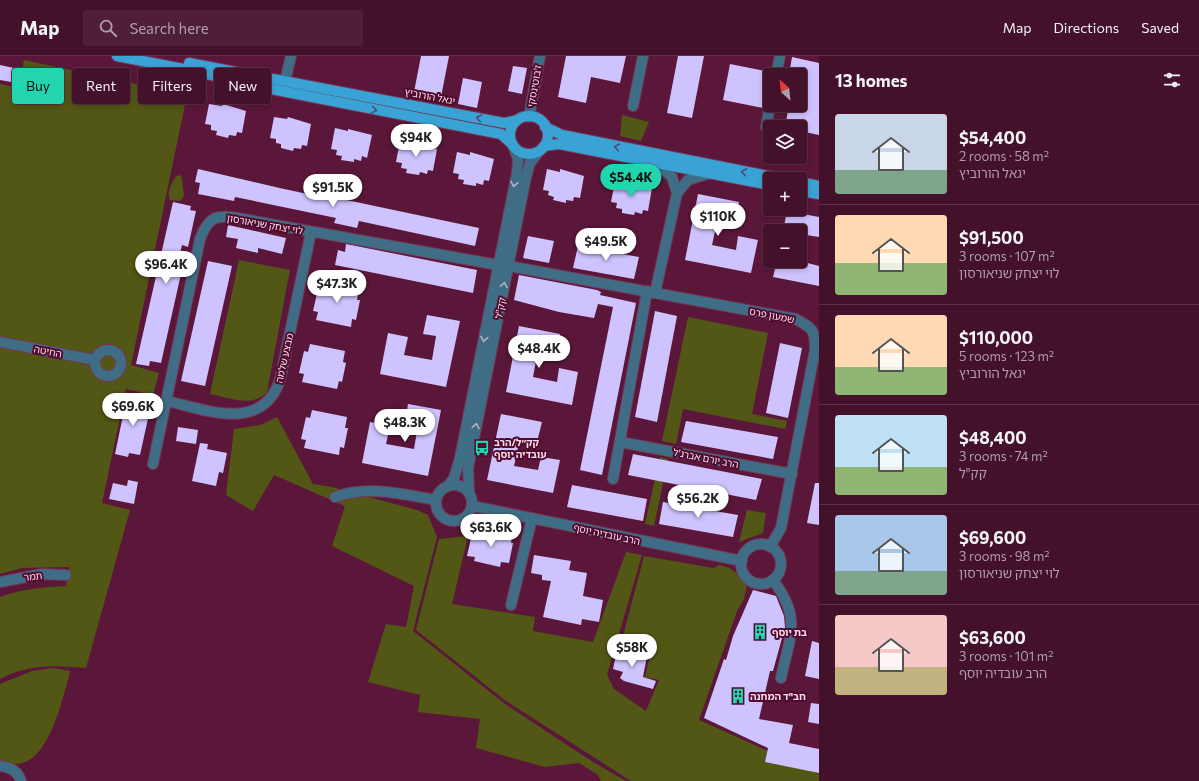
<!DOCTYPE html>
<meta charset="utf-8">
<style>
:root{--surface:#44112b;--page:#4e1f37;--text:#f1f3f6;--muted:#af9da9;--line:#5c3147;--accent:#22d5af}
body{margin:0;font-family:Commissioner,"Noto Sans Hebrew",sans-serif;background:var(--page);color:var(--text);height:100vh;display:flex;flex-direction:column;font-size:15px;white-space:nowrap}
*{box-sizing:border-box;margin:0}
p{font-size:13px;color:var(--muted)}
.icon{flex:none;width:22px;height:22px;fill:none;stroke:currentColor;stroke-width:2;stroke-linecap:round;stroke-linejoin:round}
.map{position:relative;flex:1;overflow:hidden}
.drawer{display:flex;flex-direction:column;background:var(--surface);width:380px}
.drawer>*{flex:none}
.hud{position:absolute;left:12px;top:12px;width:380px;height:36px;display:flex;gap:8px}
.needle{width:26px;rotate:333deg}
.tools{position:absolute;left:763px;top:12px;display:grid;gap:8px}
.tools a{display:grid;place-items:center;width:44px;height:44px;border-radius:4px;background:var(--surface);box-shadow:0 2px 6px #0003,0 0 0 1px var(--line);font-size:20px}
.price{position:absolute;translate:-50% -34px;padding:0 9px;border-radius:14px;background:#fff;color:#222;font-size:13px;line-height:26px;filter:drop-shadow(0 1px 2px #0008)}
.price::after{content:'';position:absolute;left:50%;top:24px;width:12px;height:9px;margin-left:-6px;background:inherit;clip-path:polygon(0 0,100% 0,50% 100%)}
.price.selected{background:var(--accent);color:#111}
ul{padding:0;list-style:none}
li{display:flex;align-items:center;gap:12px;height:100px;padding:0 16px}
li+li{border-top:1px solid var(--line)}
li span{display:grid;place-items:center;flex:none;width:112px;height:80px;border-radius:4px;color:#555}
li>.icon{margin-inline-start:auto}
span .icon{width:48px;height:48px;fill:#fffc;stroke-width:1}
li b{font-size:17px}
h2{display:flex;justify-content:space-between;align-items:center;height:48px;padding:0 16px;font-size:17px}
.pill{padding:0 14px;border-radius:4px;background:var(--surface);box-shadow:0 2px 6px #0003,0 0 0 1px var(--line);font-size:14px;line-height:36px}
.pill.selected{background:var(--accent);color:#111}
header{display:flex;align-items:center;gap:24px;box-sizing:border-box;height:56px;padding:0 20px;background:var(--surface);border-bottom:1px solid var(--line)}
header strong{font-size:19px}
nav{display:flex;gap:22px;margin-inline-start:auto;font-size:14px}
.search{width:280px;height:36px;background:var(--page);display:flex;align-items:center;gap:10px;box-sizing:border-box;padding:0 14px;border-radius:4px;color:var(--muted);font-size:15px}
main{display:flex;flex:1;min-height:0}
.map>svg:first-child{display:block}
</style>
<header>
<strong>Map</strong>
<div class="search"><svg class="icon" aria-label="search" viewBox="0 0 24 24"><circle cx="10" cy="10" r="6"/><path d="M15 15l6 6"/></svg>Search here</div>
<nav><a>Map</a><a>Directions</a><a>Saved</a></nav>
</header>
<main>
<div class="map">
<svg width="819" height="725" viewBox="0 0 819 725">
<rect width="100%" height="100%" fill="#5b1739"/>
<!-- green -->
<g fill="#525715">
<path d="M24 4 187 39 131 309 159 317 153 339 126 333 102 447 130 454 86 612C56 609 27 608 0 623V541C22 533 43 531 66 530L69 511 22 512 0 518V28L19 32Z"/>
<polygon points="622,59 649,66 641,85 620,80"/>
<path d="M180 119 182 122 184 140 180 145 170 144C166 136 172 127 176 120Z"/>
<path d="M239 204 290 214 267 336C252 352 230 342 210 338Z"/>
<polygon points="688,261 768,277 752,358 787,365 785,373 683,353 676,388 662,385"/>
<polygon points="277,361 313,428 332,431 417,454 428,459 437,481 413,575 505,648 593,706 626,725 601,725 598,719 579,707 545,711 476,692 480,663 418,656 420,639 368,626 386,568 406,571 414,530 332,490 345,450 274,419 253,455 226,439 234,373 260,369"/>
<polygon points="660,401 668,403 654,470 645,468"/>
<polygon points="747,454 766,457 763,477 739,486"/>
<path d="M468 480 452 548 535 561 533 575 593 586 626 496 642 499 607 619 614 633 646 655 659 624 645 621 650 599 621 588 644 500 714 512 719 509C733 511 738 518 747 529L744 543 737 555 699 664 819 718V725H631L506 645 416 574 439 483Z"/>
<path d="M53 612 70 615C64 639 50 701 22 707 15 709 7 707 0 707V628L32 615Z"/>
</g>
<!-- building -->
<g fill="#cec2ff">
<polygon points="421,0 449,0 441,41 414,36"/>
<polygon points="566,0 626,0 620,27 591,21 586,47 558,41"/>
<polygon points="678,0 704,0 692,62 667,57"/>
<polygon points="792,1 819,7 819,79 800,75 800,71 785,71 789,49 800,49 800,19 789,19"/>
<polygon points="730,8 770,16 763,52 723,44"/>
<polygon points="0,9 14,12 11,26 0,24"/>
<polygon points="513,10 527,12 522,38 508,35"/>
<polygon points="463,22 482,26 477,52 458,48"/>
<polygon points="209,48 222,50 223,48 246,55 242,77 237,76 236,80 229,79 228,82 216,79 217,75 211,74 211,69 205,68"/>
<polygon points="274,61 287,63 288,61 311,68 307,90 302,89 301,93 294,92 293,95 281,92 281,88 276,87 276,83 270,82"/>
<polygon points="335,72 348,75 348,73 372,79 367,102 362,100 361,105 354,103 354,106 341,104 342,100 336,99 337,94 331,93"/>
<polygon points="400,85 413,88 413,86 437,93 433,115 428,114 427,118 420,116 419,119 406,117 407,113 401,112 402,107 396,106"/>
<polygon points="457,96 470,99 470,96 494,103 489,125 484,124 483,129 476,127 476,130 463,128 464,124 458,123 459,118 453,117"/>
<polygon points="198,113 284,133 336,144 337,142 479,172 475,190 359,165 357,172 334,167 336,162 235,141 234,145 198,138 200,127 195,126"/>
<polygon points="547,113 560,116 560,113 584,120 580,142 574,141 573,145 566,144 566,147 553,144 554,141 548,139 549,135 543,134"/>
<polygon points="615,125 628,128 629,126 652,132 648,155 643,154 642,158 635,156 634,159 622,157 622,153 616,152 617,147 611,146"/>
<polygon points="698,138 739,146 735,166 718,162 712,189 736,194 738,180 758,184 751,217 685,204"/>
<polygon points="173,146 191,150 190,154 196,155 188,191 182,189 178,208 183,209 161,307 150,305 149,310 136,308"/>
<polygon points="787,155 819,161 819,181 800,178 800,175 783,175"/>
<polygon points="228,169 286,182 282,198 258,192 258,197 236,192 238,183 226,181"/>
<polygon points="528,180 554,185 549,207 523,202"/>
<polygon points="346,188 477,214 473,237 335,209 338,194 345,196"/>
<polygon points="578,190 639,201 634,223 573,212"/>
<polygon points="208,205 232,210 205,330 181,325"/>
<polygon points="777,205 800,205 819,210 819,230 773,221"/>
<polygon points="519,219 597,234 601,236 600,239 636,247 602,419 580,414 613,251 598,248 594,262 559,256 514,244"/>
<polygon points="324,226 359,233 357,244 360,244 356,264 352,263 351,271 316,264 318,256 313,255 318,233 322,234"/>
<polygon points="655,255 677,260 657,366 635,361"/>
<polygon points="427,259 460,265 446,331 380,318 388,277 408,281 404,299 432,304 436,280 423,278"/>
<polygon points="519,270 560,278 556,297 538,294 533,321 557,326 559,312 578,316 572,349 506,336"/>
<polygon points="780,287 802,292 788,362 766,357"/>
<polygon points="310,288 345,295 343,306 346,307 342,326 339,325 337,333 302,326 304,318 299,317 304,295 308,296"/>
<polygon points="127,340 146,344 145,348 151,349 140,399 129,397 128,401 115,398"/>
<polygon points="408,348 441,354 428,420 362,407 370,366 390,370 386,388 414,393 418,369 405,367"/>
<polygon points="312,354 347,361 345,372 348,372 344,392 340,391 339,399 304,392 306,384 301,383 306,361 310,362"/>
<polygon points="501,358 542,366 537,386 520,382 514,410 538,414 541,401 560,404 553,437 487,424"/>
<polygon points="686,365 778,381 773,403 681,386"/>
<polygon points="178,371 198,374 196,388 176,385"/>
<polygon points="200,387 208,388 207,393 227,397 223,417 219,416 216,430 192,425"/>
<polygon points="633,398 762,423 756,444 628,419"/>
<polygon points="128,424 138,426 134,448 109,443 113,427 127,430"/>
<polygon points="815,427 819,427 819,469 807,467"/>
<polygon points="572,429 647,443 643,465 567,451"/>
<polygon points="663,446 738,459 733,481 659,468"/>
<polygon points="477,473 512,480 511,487 513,487 509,507 501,506 500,511 474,505 475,501 467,500 472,478 476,479"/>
<polygon points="534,499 571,505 569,514 587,517 583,540 603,544 599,566 582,563 581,569 543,561 551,525 542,524 542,519 531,517"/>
<polygon points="753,534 776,540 784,560 785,571 773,615 770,615 759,663 793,669 789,687 819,693 819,717 765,706 768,692 704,662 724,603 726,604 733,580"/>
<polygon points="812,585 819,587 819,623 805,620"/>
<polygon points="618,590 647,600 643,621 656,625 653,633 624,625 620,622 623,616 613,613"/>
<polygon points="811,647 819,648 819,668 808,666"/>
</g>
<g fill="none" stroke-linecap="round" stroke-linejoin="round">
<defs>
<g id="minor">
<polyline points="776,19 780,0"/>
<polyline points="285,25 291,0"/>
<polyline points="633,50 643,0"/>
<polyline points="529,61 540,0"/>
<polyline points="766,71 770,49"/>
<polyline points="654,106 672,121 677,137 655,237"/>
<polyline points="677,137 688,124 710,117"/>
<path d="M508 210 796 263C813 273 815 273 815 294L781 472 770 491"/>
<polyline points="0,286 95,304"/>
<circle cx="108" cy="307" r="13"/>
<path d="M167 345C206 354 262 377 280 324L311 176"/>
<polyline points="620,386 792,418"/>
<path d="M153 408 200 183C208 162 215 158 237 162L498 209"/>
<polyline points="613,423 647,235"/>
<circle cx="454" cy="447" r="18"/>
<polyline points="448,430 454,422 460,402 517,117 518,103 513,90"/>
<polyline points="469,436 468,412 526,121 530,107 540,94"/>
<path d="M335 441C369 429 401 438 436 444"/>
<polyline points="472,450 742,505"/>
<circle cx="761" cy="508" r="20"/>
<path d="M773 524C802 563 790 579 781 622"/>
<polyline points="0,526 42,518 66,519"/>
<polyline points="511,549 532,462"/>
<path d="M0 710C10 711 18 715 21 725"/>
</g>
<g id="major">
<polyline points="117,0 194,15 256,30 501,78 512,88"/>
<polyline points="189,7 504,67 517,64"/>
<circle cx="529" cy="79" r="19"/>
<polyline points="545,71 562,79 783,123"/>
<polyline points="544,90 559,88 770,129"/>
<polyline points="800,126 819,130"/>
<polyline points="800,135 819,138"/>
</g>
</defs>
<!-- minor casing -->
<use href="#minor" stroke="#753755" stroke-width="12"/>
<!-- major casing -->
<use href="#major" stroke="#753755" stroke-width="12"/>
<!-- minor -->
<use href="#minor" stroke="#406d86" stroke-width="10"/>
<!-- major -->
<use href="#major" stroke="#3aa3d5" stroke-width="10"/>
</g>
<!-- one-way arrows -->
<defs><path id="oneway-chevron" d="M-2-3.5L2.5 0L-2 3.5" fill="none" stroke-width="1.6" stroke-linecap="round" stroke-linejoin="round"/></defs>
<g stroke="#464f7a">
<use href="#oneway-chevron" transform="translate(374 54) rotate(11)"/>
<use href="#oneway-chevron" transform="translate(479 62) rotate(-169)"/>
<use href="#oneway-chevron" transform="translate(617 91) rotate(-168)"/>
<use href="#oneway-chevron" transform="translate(744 116) rotate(-169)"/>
</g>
<g stroke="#b2b0c1">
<use href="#oneway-chevron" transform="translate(514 128) rotate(101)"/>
<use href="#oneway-chevron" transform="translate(504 229) rotate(-79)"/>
<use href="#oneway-chevron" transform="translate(484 283) rotate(101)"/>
<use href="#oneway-chevron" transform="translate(476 370) rotate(-79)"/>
</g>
<!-- icons -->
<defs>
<symbol id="bus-bare" viewBox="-9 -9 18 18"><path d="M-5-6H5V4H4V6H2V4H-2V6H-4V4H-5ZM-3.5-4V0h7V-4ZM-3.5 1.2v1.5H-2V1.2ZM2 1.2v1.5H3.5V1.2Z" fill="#22d5af" stroke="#4f0b2f" stroke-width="2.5" paint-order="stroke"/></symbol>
<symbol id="building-bare" viewBox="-9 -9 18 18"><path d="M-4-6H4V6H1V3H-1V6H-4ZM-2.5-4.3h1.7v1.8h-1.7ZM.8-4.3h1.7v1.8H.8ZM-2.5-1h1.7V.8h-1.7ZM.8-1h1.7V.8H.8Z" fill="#22d5af" stroke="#4f0b2f" stroke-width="2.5" paint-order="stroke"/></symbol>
</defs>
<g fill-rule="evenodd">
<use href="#bus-bare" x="471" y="381" width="22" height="22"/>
<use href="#building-bare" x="749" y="565" width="22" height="22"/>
<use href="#building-bare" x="727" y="629" width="22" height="22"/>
</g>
<g text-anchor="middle" stroke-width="4" stroke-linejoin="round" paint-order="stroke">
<!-- street labels -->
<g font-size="10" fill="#fedce9" stroke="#4f0b2f">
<text transform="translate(534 30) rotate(-80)" y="4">ז'בוטינסקי</text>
<text transform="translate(430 40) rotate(11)" y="4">יגאל הורוביץ</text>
<text transform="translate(265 168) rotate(10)" y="4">לוי יצחק שניאורסון</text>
<text transform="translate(500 252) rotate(-79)" y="4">קק"ל</text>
<text transform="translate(772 259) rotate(11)" y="4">שמעון פרס</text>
<text transform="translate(48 295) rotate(11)" y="4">החיטה</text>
<text transform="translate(284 302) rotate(-77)" y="4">מבצע שלמה</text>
<text transform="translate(706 402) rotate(11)" y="4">הרב יורם אברג'ל</text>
<text transform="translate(607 478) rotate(12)" y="4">הרב עובדיה יוסף</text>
<text transform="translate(33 520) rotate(-6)" y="4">תמר</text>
</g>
<!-- poi labels -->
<g font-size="10" font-weight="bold" fill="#fedce9" stroke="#4f0b2f" text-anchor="start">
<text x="494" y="390">קק״ל/הרב<tspan x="494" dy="12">עובדיה יוסף</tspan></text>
<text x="772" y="580">בת יוסף</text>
<text x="750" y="644">חב"ד המחנה</text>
</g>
</g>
</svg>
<div class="tools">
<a><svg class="needle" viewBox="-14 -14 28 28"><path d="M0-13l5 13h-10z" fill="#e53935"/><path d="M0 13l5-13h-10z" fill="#af9da9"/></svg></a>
<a><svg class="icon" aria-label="layers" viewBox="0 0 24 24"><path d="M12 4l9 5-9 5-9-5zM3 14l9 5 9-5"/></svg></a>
<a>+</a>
<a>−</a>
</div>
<b class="price" style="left:416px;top:102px">$94K</b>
<b class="price selected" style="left:631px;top:142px">$54.4K</b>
<b class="price" style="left:333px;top:152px">$91.5K</b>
<b class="price" style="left:718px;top:181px">$110K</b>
<b class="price" style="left:606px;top:206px">$49.5K</b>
<b class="price" style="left:166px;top:229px">$96.4K</b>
<b class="price" style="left:337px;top:248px">$47.3K</b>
<b class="price" style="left:539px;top:313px">$48.4K</b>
<b class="price" style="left:133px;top:371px">$69.6K</b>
<b class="price" style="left:405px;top:387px">$48.3K</b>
<b class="price" style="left:698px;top:463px">$56.2K</b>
<b class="price" style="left:491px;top:492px">$63.6K</b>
<b class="price" style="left:632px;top:612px">$58K</b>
<div class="hud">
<a class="pill selected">Buy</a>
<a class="pill">Rent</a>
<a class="pill">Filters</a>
<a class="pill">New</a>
</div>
</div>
<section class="drawer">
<h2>13 homes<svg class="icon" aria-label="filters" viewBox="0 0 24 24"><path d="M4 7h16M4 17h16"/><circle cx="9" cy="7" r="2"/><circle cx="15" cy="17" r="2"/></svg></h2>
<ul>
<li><span style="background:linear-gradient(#c9d6e8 70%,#7fa58c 0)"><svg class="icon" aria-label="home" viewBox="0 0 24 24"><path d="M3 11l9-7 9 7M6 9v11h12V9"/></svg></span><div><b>$54,400</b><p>2 rooms · 58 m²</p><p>יגאל הורוביץ</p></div></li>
<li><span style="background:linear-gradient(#ffd9b3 60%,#8fb573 0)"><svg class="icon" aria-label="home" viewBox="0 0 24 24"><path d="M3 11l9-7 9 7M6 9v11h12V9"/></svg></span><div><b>$91,500</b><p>3 rooms · 107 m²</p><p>לוי יצחק שניאורסון</p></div></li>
<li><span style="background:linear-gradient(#ffd9b3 65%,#8fb573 0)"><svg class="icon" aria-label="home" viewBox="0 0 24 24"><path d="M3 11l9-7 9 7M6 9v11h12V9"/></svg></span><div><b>$110,000</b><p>5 rooms · 123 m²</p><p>יגאל הורוביץ</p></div></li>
<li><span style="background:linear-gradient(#bfe0f5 65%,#8fb573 0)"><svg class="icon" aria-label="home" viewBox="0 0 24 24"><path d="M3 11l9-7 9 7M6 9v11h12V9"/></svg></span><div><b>$48,400</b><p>3 rooms · 74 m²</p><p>קק&quot;ל</p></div></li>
<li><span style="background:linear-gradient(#a9c7e8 70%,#7fa58c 0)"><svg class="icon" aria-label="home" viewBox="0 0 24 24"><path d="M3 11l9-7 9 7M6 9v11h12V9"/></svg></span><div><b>$69,600</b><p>3 rooms · 98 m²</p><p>לוי יצחק שניאורסון</p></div></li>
<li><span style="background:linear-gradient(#f6c9c9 65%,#c2b280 0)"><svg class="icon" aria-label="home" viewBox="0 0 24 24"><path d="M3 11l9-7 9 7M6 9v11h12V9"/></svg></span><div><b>$63,600</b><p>3 rooms · 101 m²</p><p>הרב עובדיה יוסף</p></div></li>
</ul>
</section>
</main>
